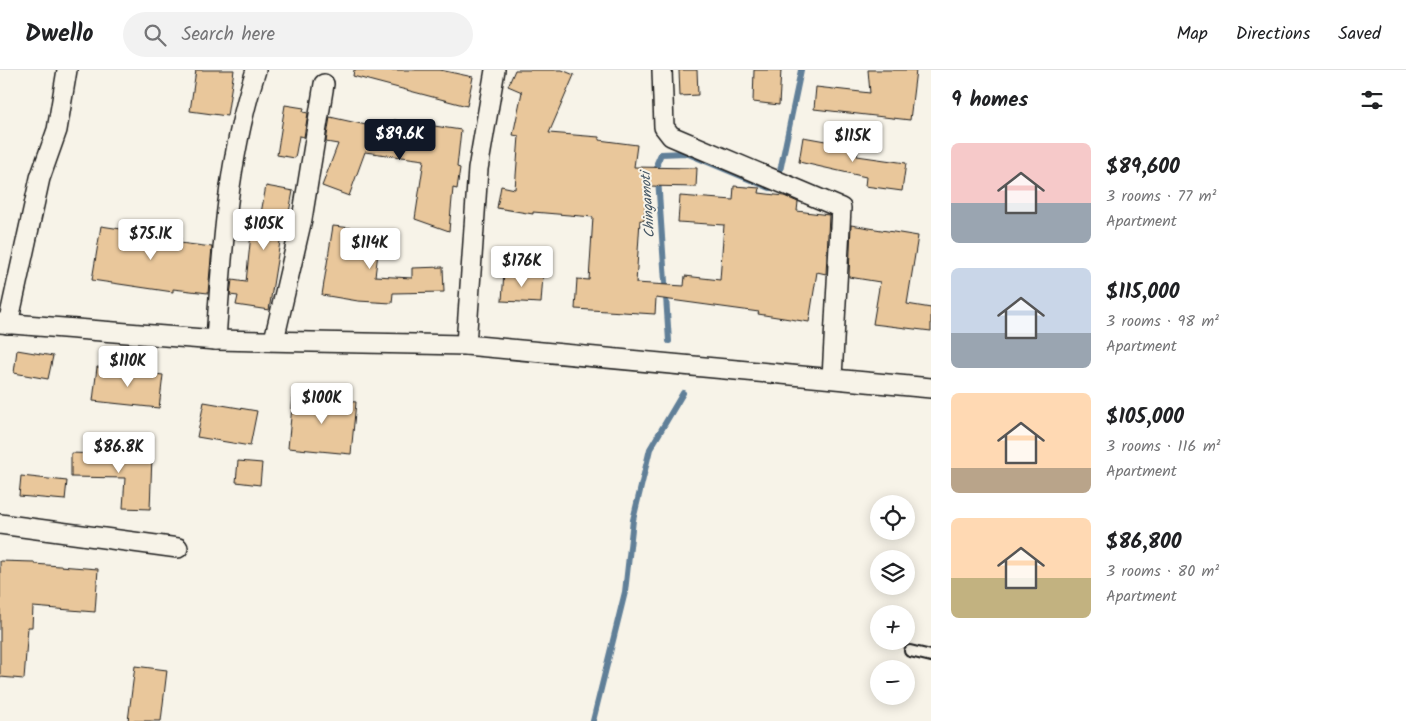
<!DOCTYPE html>
<meta charset="utf-8">
<style>
:root{--surface:#fff;--page:#f2f2f2;--text:#202124;--muted:#757577;--line:#e0e0e0;--accent:#111827}
body{margin:0;font-family:Kalam,sans-serif;background:var(--page);color:var(--text);height:100vh;display:flex;flex-direction:column;font-size:19px;white-space:nowrap}
*{box-sizing:border-box;margin:0}
p{font-size:16px;color:var(--muted)}
.icon{flex:none;width:28px;height:28px;fill:none;stroke:currentColor;stroke-width:2;stroke-linecap:round;stroke-linejoin:round}
.map{position:relative;flex:1;overflow:hidden}
.sheet{display:flex;flex-direction:column;background:var(--surface);width:475px}
.sheet>*{flex:none}
.controls{position:absolute;left:870px;top:425px;display:grid;gap:10px}
.controls a{display:grid;place-items:center;width:45px;height:45px;border-radius:50%;background:var(--surface);box-shadow:0 2px 12px #0003;font-size:25px}
.price{position:absolute;translate:-50% -42px;padding:0 11px;border-radius:5px;background:#fff;color:#222;font-size:16px;line-height:32px;filter:drop-shadow(0 1px 2px #0008)}
.price::after{content:'';position:absolute;left:50%;top:30px;width:15px;height:11px;margin-left:-8px;background:inherit;clip-path:polygon(0 0,100% 0,50% 100%)}
.price.selected{background:var(--accent);color:#fff}
ul{padding:0;list-style:none}
li{display:flex;align-items:center;gap:15px;height:125px;padding:0 20px}
li span{display:grid;place-items:center;flex:none;width:140px;height:100px;border-radius:8px;color:#555}
li>.icon{margin-inline-start:auto}
span .icon{width:60px;height:60px;fill:#fffc;stroke-width:1}
li b{font-size:21px}
h2{display:flex;justify-content:space-between;align-items:center;height:60px;padding:0 20px;font-size:21px}
header{display:flex;align-items:center;gap:30px;box-sizing:border-box;height:70px;padding:0 25px;background:var(--surface);border-bottom:1px solid var(--line)}
header strong{font-size:24px}
nav{display:flex;gap:28px;margin-inline-start:auto;font-size:18px}
.search{width:350px;height:45px;background:var(--page);display:flex;align-items:center;gap:12px;box-sizing:border-box;padding:0 18px;border-radius:28px;color:var(--muted);font-size:19px}
main{display:flex;flex:1;min-height:0}
.map>svg:first-child{display:block}
</style>
<header>
<strong>Dwello</strong>
<div class="search"><svg class="icon" aria-label="search" viewBox="0 0 24 24"><circle cx="10" cy="10" r="6"/><path d="M15 15l6 6"/></svg>Search here</div>
<nav><a>Map</a><a>Directions</a><a>Saved</a></nav>
</header>
<main>
<div class="map">
<svg width="931" height="651" viewBox="0 0 931 651">
<rect width="100%" height="100%" fill="#f7f3e8"/>
<filter id="ink" filterUnits="userSpaceOnUse"><feTurbulence type="fractalNoise" baseFrequency=".02" numOctaves="2"/><feDisplacementMap in="SourceGraphic" scale="10" xChannelSelector="R" yChannelSelector="G"/><feConvolveMatrix kernelMatrix="1 2 1 2 8 2 1 2 1" color-interpolation-filters="sRGB"/></filter>
<g filter="url(#ink)">
<g fill="none" stroke-linecap="round" stroke-linejoin="round">
<!-- stream -->
<g stroke="#617f98" stroke-width="6">
<polyline points="780,101 801,0"/>
<polyline points="669,271 657,93 661,84 686,83 770,118"/>
<polyline points="593,651 625,522 633,450 650,379 683,323"/>
</g>
</g>
<!-- building -->
<g fill="#e9c79b" stroke="#1c1c1c">
<polygon points="196,0 234,0 227,46 190,41"/>
<polygon points="354,0 440,0 473,7 467,36 353,6"/>
<polygon points="515,0 562,0 574,5 549,63 599,67 599,70 637,75 634,97 697,98 696,117 647,116 644,151 640,150 636,213 684,216 685,206 720,210 724,155 678,152 680,126 733,130 734,116 760,118 759,123 784,126 798,132 797,141 829,145 826,204 817,202 809,252 758,244 759,242 656,228 655,244 575,239 577,209 589,210 593,147 533,142 533,144 497,138 501,116 515,119 519,66 513,65 522,22 508,16"/>
<polygon points="679,0 697,0 698,25 680,26"/>
<polygon points="754,0 781,0 779,35 753,32"/>
<polygon points="868,0 916,0 910,50 814,39 816,17 870,23"/>
<polygon points="285,35 304,38 303,42 308,43 304,67 299,66 295,88 277,85"/>
<polygon points="330,47 393,61 394,50 461,60 457,97 460,98 457,119 453,118 449,161 415,149 424,90 365,82 349,126 322,116 338,74 326,72"/>
<polygon points="803,67 859,77 857,86 906,93 902,121 865,116 866,107 799,92"/>
<polygon points="266,116 293,121 287,153 283,153 269,240 236,235 238,226 230,225 232,210 246,212 251,164 257,165"/>
<polygon points="851,155 918,166 907,234 931,238 931,261 873,254 880,212 849,207"/>
<polygon points="101,156 181,168 180,173 212,177 208,223 173,219 173,222 92,210"/>
<polygon points="333,156 381,161 375,206 412,208 412,198 443,197 444,222 393,223 392,233 358,231 322,225"/>
<polygon points="504,202 543,205 541,233 502,231"/>
<polygon points="17,280 53,286 48,309 14,303"/>
<polygon points="97,297 163,305 159,338 93,331"/>
<polygon points="293,326 356,332 351,384 288,378"/>
<polygon points="204,332 257,341 250,376 197,367"/>
<polygon points="71,383 152,386 150,439 123,438 125,408 71,407"/>
<polygon points="238,391 262,393 260,415 236,412"/>
<polygon points="21,406 67,411 65,430 19,426"/>
<polygon points="0,491 34,492 34,494 98,499 95,542 33,537 32,557 28,557 24,609 0,607"/>
<polygon points="135,596 167,600 161,651 128,651"/>
</g>
<g fill="none" stroke-linecap="round" stroke-linejoin="round">
<defs>
<polyline id="service" points="910,581 931,586"/>
<g id="minor">
<polyline points="662,0 664,57 671,66 841,138 832,308"/>
<polyline points="0,253 216,270 466,275 931,318"/>
<polyline points="8,254 40,108 57,60 67,0"/>
<path d="M216 270C222 179 228 87 256 0"/>
<polyline points="274,270 302,149 324,14"/>
<polyline points="466,275 478,99 495,0"/>
<polyline points="0,454 178,478"/>
</g>
</defs>
<!-- service casing -->
<use href="#service" stroke="#1c1c1c" stroke-width="14"/>
<!-- minor casing -->
<use href="#minor" stroke="#1c1c1c" stroke-width="22"/>
<!-- service -->
<use href="#service" stroke="#f7f3e8" stroke-width="10"/>
<!-- minor -->
<use href="#minor" stroke="#f7f3e8" stroke-width="19"/>
</g>
</g>
<g text-anchor="middle" stroke-width="4" stroke-linejoin="round" paint-order="stroke">
<!-- water labels -->
<g font-size="14" font-style="italic" fill="#445664" stroke="#f7f3e8">
<text transform="translate(647 135) rotate(-94)" y="5">Chingamoti</text>
</g>
</g>
</svg>
<div class="controls">
<a><svg class="icon" aria-label="locate" viewBox="0 0 24 24"><circle cx="12" cy="12" r="6"/><path d="M12 2v4M12 18v4M2 12h4M18 12h4"/></svg></a>
<a><svg class="icon" aria-label="layers" viewBox="0 0 24 24"><path d="M12 4l9 5-9 5-9-5zM3 14l9 5 9-5"/></svg></a>
<a>+</a>
<a>−</a>
</div>
<b class="price selected" style="left:400px;top:91px">$89.6K</b>
<b class="price" style="left:853px;top:93px">$115K</b>
<b class="price" style="left:264px;top:181px">$105K</b>
<b class="price" style="left:151px;top:191px">$75.1K</b>
<b class="price" style="left:370px;top:200px">$114K</b>
<b class="price" style="left:522px;top:218px">$176K</b>
<b class="price" style="left:128px;top:318px">$110K</b>
<b class="price" style="left:322px;top:355px">$100K</b>
<b class="price" style="left:119px;top:404px">$86.8K</b>
</div>
<section class="sheet">
<h2>9 homes<svg class="icon" aria-label="filters" viewBox="0 0 24 24"><path d="M4 7h16M4 17h16"/><circle cx="9" cy="7" r="2"/><circle cx="15" cy="17" r="2"/></svg></h2>
<ul>
<li><span style="background:linear-gradient(#f6c9c9 60%,#9aa5b1 0)"><svg class="icon" aria-label="home" viewBox="0 0 24 24"><path d="M3 11l9-7 9 7M6 9v11h12V9"/></svg></span><div><b>$89,600</b><p>3 rooms · 77 m²</p><p>Apartment</p></div></li>
<li><span style="background:linear-gradient(#c9d6e8 65%,#9aa5b1 0)"><svg class="icon" aria-label="home" viewBox="0 0 24 24"><path d="M3 11l9-7 9 7M6 9v11h12V9"/></svg></span><div><b>$115,000</b><p>3 rooms · 98 m²</p><p>Apartment</p></div></li>
<li><span style="background:linear-gradient(#ffd9b3 75%,#b9a48a 0)"><svg class="icon" aria-label="home" viewBox="0 0 24 24"><path d="M3 11l9-7 9 7M6 9v11h12V9"/></svg></span><div><b>$105,000</b><p>3 rooms · 116 m²</p><p>Apartment</p></div></li>
<li><span style="background:linear-gradient(#ffd9b3 60%,#c2b280 0)"><svg class="icon" aria-label="home" viewBox="0 0 24 24"><path d="M3 11l9-7 9 7M6 9v11h12V9"/></svg></span><div><b>$86,800</b><p>3 rooms · 80 m²</p><p>Apartment</p></div></li>
</ul>
</section>
</main>
